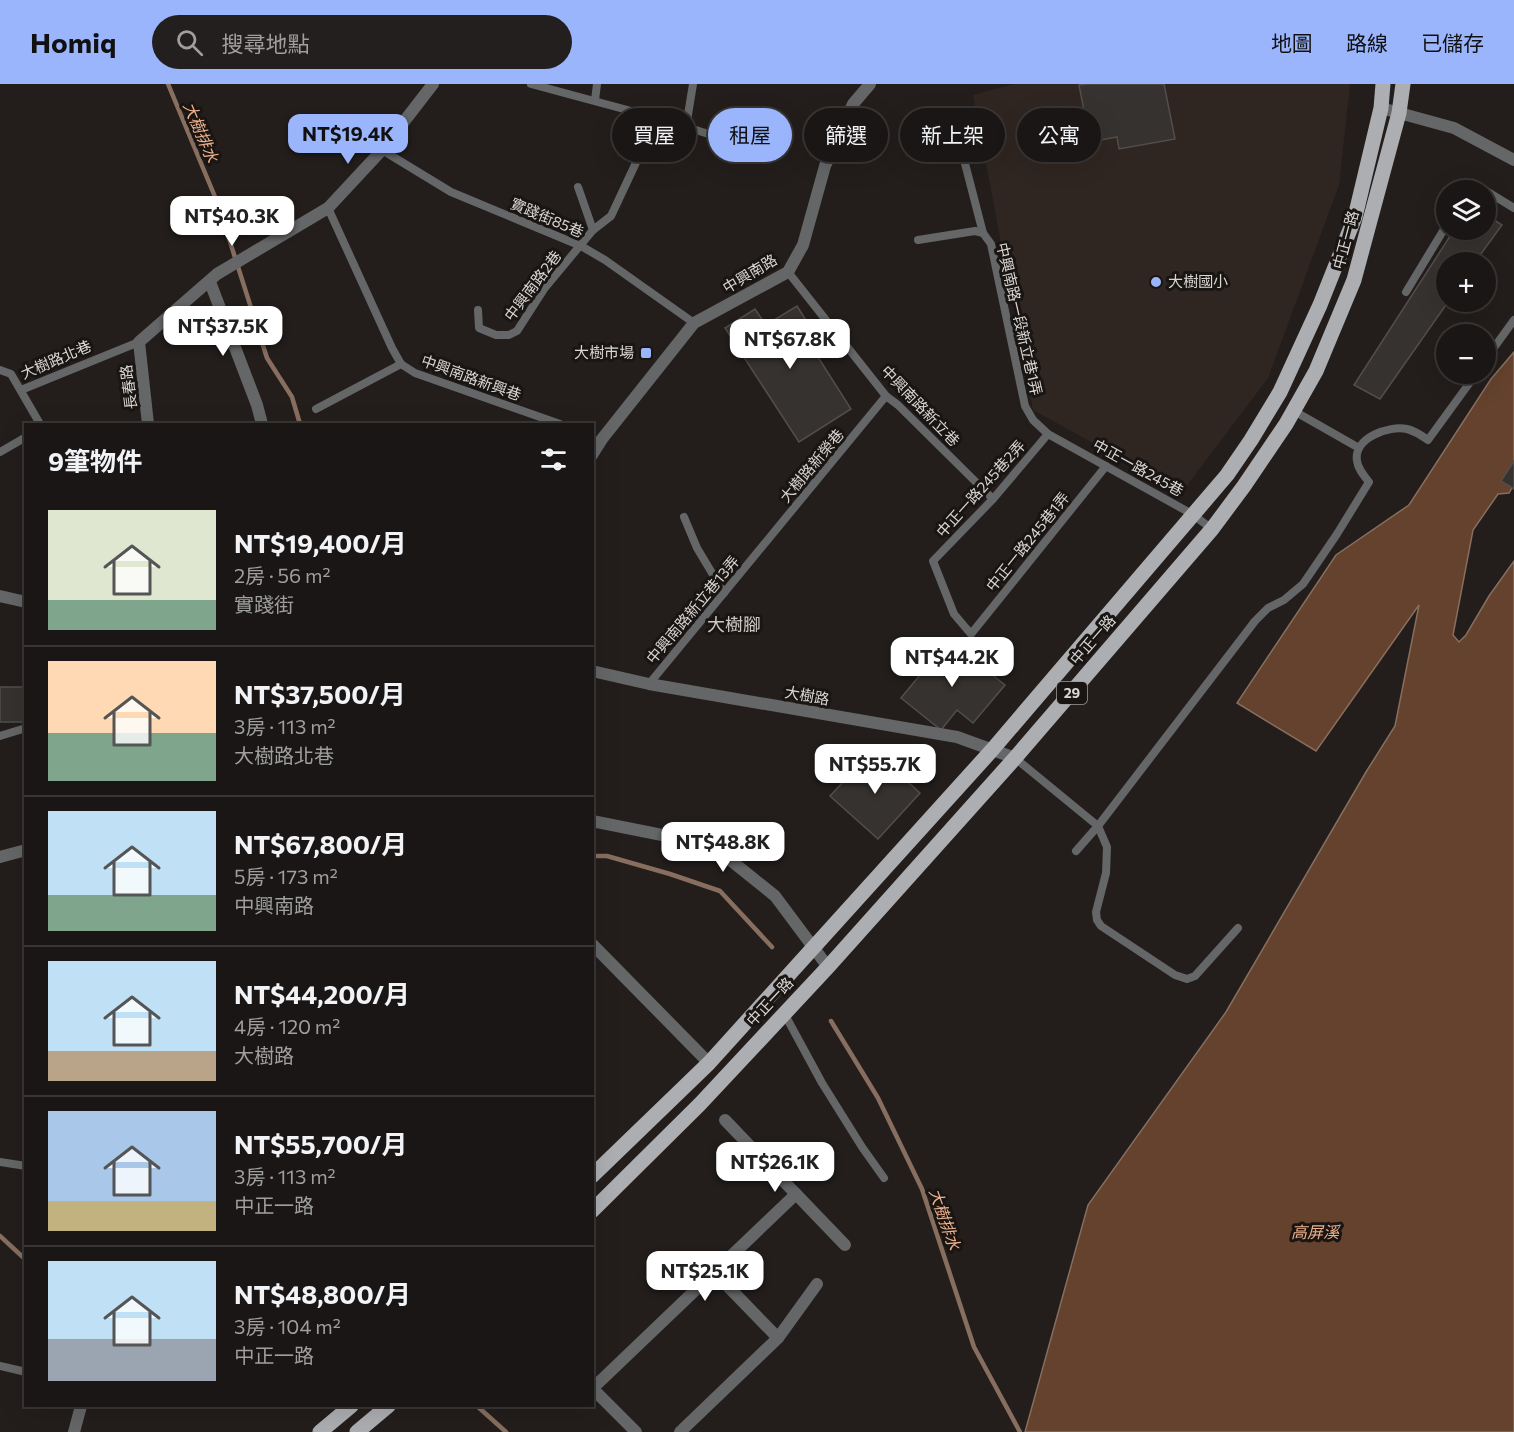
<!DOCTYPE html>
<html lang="zh-TW">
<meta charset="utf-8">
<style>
:root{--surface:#1a1615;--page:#231f1e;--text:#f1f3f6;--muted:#9f9fa0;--line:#383534;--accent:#9bb5fd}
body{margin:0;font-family:Commissioner,"Noto Sans TC",sans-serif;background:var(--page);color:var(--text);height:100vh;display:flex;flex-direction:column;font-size:22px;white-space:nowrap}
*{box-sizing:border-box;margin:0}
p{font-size:20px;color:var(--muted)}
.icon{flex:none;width:33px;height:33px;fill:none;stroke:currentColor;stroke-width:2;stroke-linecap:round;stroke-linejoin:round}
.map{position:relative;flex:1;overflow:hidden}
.drawer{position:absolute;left:24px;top:339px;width:570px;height:984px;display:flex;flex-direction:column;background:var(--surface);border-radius:0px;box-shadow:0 6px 24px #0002,0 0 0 2px var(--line)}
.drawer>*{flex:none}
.guide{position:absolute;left:612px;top:24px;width:570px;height:54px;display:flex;gap:12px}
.buttons{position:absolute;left:1436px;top:96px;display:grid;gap:12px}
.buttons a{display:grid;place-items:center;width:60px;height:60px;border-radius:50%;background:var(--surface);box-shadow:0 6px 24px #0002,0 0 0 2px var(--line);font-size:30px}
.price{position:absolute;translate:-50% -51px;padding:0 14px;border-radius:12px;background:#fff;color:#222;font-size:20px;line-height:39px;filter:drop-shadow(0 2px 3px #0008)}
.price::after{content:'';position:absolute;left:50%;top:36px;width:18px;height:14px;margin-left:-9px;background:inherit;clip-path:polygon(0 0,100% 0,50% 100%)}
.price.current{background:var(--accent);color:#111}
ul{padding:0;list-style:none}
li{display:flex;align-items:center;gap:18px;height:150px;padding:0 24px}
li+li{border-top:2px solid var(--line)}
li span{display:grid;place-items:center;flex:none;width:168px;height:120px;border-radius:0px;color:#555}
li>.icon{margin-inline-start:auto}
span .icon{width:72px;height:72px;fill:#fffc;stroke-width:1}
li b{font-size:26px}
h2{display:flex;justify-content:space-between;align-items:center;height:72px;padding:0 24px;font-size:26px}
.pill{padding:0 21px;border-radius:27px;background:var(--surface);box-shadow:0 6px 24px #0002,0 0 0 2px var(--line);font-size:21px;line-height:54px}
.pill.current{background:var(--accent);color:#111}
header{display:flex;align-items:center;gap:36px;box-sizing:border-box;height:84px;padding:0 30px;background:var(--accent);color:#111}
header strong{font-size:28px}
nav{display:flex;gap:33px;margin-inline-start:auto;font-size:21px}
.search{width:420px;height:54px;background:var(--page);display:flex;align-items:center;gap:15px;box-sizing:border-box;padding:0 21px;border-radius:33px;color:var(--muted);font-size:22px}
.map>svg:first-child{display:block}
</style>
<header>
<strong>Homiq</strong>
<div class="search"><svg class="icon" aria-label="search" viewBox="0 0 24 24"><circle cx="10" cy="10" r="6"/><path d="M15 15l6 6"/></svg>搜尋地點</div>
<nav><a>地圖</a><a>路線</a><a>已儲存</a></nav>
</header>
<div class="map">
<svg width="1514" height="1348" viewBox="0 0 1514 1348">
<rect width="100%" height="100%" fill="#231e1c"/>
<!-- built -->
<polygon fill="#302621" points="1014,0 1350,0 1339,101 1268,294 1182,408 1033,326 973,11"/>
<!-- water -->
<polygon fill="#64422d" stroke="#876e5f" stroke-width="1.5" points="1514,268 1514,400 1509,409 1498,410 1473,446 1453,551 1459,558 1466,551 1489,512 1514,477 1514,1348 1025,1348 1088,1121 1226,928 1366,688 1395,642 1419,521 1316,667 1237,619 1336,471 1409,421 1491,295"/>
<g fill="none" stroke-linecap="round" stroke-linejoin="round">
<!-- stream -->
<g stroke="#876e5f" stroke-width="4.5">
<polyline points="168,0 218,120 267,274 292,313 300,340"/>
<polyline points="592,772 607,772 670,790 720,807 772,863"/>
<polyline points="831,937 878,1014 922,1105 974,1263 1020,1348"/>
<polyline points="0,1152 26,1176"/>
<polyline points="477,1322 506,1348"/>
</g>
</g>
<!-- building -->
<g fill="#36322f" stroke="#524e4b" stroke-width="1.5">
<polygon points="1086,0 1164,0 1175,55 1119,65 1117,53 1090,58 1079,1"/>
<polygon points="1485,130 1502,141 1475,178 1446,178 1446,218 1448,218 1380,315 1354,301 1454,146 1485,146"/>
<polygon points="797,222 817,254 809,259 851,325 799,358 725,244 755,225 766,241"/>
<polygon points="1514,377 1514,405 1501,397"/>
<polygon points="949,556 1005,601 973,639 957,626 941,646 901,614"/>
<rect x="0" y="603" width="26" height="35"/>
<polygon points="873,666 920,709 878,755 830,712"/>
</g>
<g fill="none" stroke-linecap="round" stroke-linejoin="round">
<!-- service -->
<g stroke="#656668" stroke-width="8">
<polyline points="531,0 657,34 728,56"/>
<polyline points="595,16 597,0"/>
<polyline points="954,37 983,149"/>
<polyline points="686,43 693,0"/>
<polyline points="382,66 451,108 581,162 605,176 694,239"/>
<polyline points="578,103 593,146"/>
<polyline points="1468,106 1473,99 1514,124"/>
<polyline points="328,124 392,264 401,280 415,289 560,340"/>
<polyline points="918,156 975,147 983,149 991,160 1025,322 1033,336 1048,350 1192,430 1212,445"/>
<polyline points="788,188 886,312 898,321 993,415"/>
<polyline points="1406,208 1446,142"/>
<polyline points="478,226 479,244 496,251 509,251 517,247 544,205 593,146 611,132 657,34"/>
<polyline points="1485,276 1514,236"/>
<polyline points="0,286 11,290 40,340"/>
<polyline points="21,306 139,258"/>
<polyline points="316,325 401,280"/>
<polyline points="1294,327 1359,364"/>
<polyline points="1048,350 993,415 933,477 954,530 971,550 1106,382"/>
<polyline points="0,368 26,353"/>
<polyline points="684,433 697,464 724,509"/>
<polyline points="649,600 886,312"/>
<polyline points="0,652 26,644"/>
<polyline points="1015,674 1098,742 1107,763 1106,789 1096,828 1097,836 1101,842 1175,891 1187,895 1195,892 1238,844"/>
<path d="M1076 767 1098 742 1255 537 1268 524 1284 516 1303 500 1337 450 1369 398C1364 392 1358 385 1357 377 1353 354 1389 341 1407 345 1415 347 1421 351 1428 356L1476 290"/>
<polyline points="784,929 822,999 862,1063 884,1094"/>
<polyline points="0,1078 26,1082"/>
<polyline points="0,1282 26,1288"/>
</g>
<!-- minor -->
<g stroke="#656668" stroke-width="12">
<polyline points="1381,24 1454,44 1514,76"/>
<polyline points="210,198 257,321 262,340"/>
<polyline points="148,340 139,258 217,190 328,124 382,66 433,0"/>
<polyline points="592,371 602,355 694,239 788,188 803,161 825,82 853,20 870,0"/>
<polyline points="592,737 682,755 724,771 775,812 828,883"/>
<polyline points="0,773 26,766"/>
<polyline points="592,860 709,979"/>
<polyline points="725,1036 845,1161"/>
<polyline points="714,1188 778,1254"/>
<polyline points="592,1304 636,1348"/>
<polyline points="593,1304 796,1110"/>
<polyline points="74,1348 81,1322"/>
<polyline points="680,1348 778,1254 817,1200"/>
</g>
<!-- tertiary -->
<g stroke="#656668" stroke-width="12">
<polyline points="0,512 26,518"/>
<polyline points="592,587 649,600 957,653 1015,674"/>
</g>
<!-- primary -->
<g stroke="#acaeb2" stroke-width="15">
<polyline points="592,1092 709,979 992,666 1227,391 1251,356 1280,308 1320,221 1355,133 1381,24 1383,0"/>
<polyline points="592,1127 700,1020 828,883 1015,674 1212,445 1244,402 1286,340 1316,287 1354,196 1399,29 1403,0"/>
<polyline points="320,1348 351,1322"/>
<polyline points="357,1348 388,1322"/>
</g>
</g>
<!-- markers -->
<g fill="#9bb5fd" stroke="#191513" stroke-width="2">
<circle cx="1156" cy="198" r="6"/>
<rect x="640" y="263" width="12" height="12" rx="3"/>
</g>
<g text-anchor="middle" stroke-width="6" stroke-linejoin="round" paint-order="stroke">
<!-- shield labels -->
<rect fill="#191513" stroke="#9f9c9a" stroke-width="1.5" x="1057" y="598" width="30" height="22" rx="4.5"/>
<g font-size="14" font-weight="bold" fill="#d9d6d4">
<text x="1072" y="614">29</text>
</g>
<!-- street labels -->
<g font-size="15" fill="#d9d6d4" stroke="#191513">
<text transform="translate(547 134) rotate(23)" y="5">實踐街85巷</text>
<text transform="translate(1346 156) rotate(-75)" y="5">中正一路</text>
<text transform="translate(750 190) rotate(-31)" y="5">中興南路</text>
<text transform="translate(533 202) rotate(-53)" y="5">中興南路2巷</text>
<text transform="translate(1019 235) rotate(77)" y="5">中興南路一段新立巷1弄</text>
<text transform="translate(56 276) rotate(-23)" y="5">大樹路北巷</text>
<text transform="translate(471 294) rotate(20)" y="5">中興南路新興巷</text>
<text transform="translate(129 303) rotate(-97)" y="5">長春路</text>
<text transform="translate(920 322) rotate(46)" y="5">中興南路新立巷</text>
<text transform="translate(812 382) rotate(-50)" y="5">大樹路新榮巷</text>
<text transform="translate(1138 384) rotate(29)" y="5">中正一路245巷</text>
<text transform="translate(981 405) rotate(-48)" y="5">中正一路245巷2弄</text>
<text transform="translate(1028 458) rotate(-51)" y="5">中正一路245巷1弄</text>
<text transform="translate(693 526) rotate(-50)" y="5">中興南路新立巷13弄</text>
<text transform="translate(1093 556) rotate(-49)" y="5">中正一路</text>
<text transform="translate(807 612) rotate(10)" y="5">大樹路</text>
<text transform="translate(770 918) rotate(-47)" y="5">中正一路</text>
</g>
<!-- poi labels -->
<g font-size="15" fill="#d9d6d4" stroke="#191513" text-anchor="start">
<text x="1168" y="203">大樹國小</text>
<text x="634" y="274" text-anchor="end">大樹市場</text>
</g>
<!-- water labels -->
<g font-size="16" font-style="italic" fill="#f0b28d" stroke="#191513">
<text transform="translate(201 48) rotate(67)" y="6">大樹排水</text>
<text transform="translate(945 1135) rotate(71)" y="6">大樹排水</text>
<text x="1315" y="1154">高屏溪</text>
</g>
<!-- quarter labels -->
<g font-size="18" fill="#cdc7c4" stroke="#191513">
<text x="734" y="547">大樹腳</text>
</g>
</g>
</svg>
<div class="buttons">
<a><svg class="icon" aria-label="layers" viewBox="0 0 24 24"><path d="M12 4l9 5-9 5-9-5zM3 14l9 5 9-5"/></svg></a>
<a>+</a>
<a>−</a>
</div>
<b class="price current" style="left:348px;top:81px">NT$19.4K</b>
<b class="price" style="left:232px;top:163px">NT$40.3K</b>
<b class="price" style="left:223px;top:273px">NT$37.5K</b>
<b class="price" style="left:790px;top:286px">NT$67.8K</b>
<b class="price" style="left:952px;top:604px">NT$44.2K</b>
<b class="price" style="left:875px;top:711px">NT$55.7K</b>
<b class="price" style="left:723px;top:789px">NT$48.8K</b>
<b class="price" style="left:775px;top:1109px">NT$26.1K</b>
<b class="price" style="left:705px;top:1218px">NT$25.1K</b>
<div class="guide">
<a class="pill">買屋</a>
<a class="pill current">租屋</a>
<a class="pill">篩選</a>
<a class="pill">新上架</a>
<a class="pill">公寓</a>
</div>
<section class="drawer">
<h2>9筆物件<svg class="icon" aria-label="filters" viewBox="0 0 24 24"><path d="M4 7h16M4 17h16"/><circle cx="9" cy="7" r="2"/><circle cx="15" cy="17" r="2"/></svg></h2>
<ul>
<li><span style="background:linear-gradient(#dfe7d0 75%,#7fa58c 0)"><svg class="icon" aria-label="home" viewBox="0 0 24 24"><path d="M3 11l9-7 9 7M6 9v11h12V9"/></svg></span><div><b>NT$19,400/月</b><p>2房 · 56 m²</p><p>實踐街</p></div></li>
<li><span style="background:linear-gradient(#ffd9b3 60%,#7fa58c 0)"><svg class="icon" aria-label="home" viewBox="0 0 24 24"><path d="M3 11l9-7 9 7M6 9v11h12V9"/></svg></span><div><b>NT$37,500/月</b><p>3房 · 113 m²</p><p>大樹路北巷</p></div></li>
<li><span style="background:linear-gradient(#bfe0f5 70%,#7fa58c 0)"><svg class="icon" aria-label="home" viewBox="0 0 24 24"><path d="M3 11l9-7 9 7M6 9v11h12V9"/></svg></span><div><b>NT$67,800/月</b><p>5房 · 173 m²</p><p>中興南路</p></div></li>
<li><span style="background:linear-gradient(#bfe0f5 75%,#b9a48a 0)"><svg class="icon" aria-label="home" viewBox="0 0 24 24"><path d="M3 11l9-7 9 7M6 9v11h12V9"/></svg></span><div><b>NT$44,200/月</b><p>4房 · 120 m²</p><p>大樹路</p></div></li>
<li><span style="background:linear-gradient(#a9c7e8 75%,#c2b280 0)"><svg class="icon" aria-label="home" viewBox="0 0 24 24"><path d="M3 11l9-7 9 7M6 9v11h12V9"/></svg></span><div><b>NT$55,700/月</b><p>3房 · 113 m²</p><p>中正一路</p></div></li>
<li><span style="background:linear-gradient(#bfe0f5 65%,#9aa5b1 0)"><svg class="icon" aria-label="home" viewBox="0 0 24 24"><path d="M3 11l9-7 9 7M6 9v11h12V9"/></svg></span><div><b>NT$48,800/月</b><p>3房 · 104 m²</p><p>中正一路</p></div></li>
</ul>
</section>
</div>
